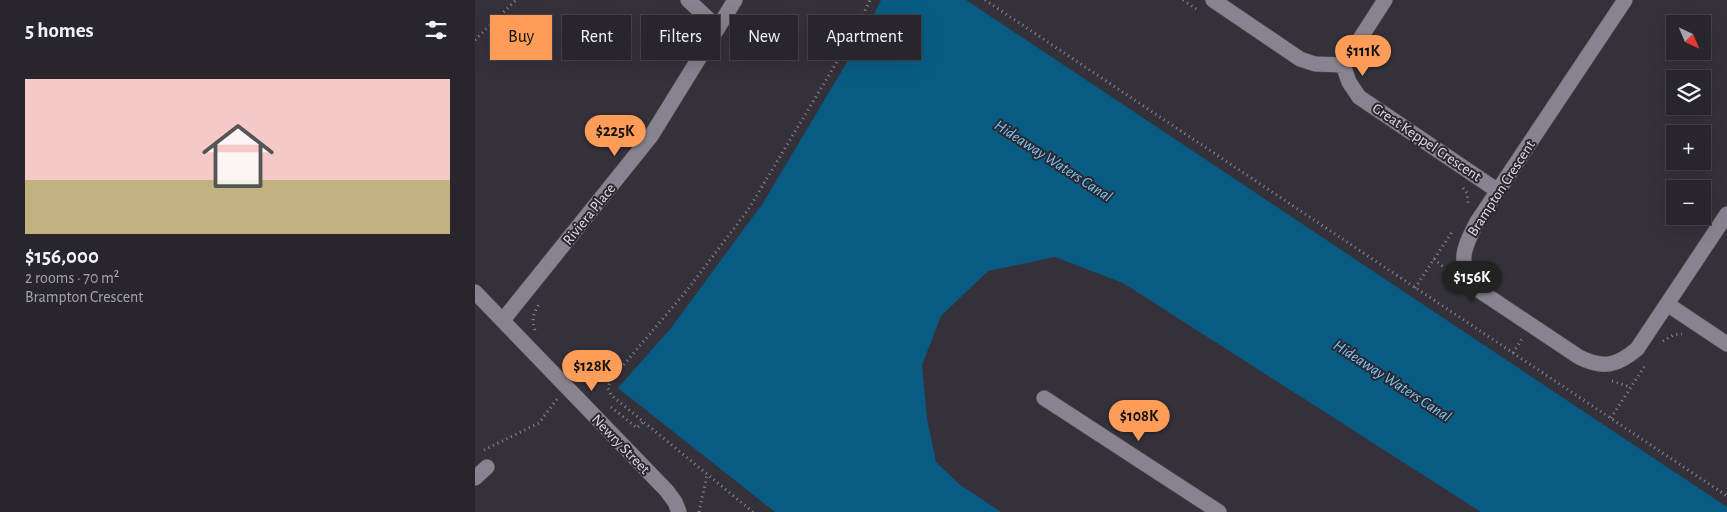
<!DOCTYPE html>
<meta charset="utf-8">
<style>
:root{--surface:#28252c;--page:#302d34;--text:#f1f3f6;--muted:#a5a5a9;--line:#444248;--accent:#fe9c58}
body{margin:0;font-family:"Alegreya Sans",sans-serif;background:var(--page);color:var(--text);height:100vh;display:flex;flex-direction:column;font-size:19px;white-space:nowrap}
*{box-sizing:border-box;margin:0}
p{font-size:16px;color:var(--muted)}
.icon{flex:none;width:28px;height:28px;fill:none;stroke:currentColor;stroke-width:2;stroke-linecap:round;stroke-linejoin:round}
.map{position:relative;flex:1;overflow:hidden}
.side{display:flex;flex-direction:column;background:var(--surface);width:475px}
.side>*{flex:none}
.top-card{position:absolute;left:15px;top:15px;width:475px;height:45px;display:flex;gap:10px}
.needle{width:32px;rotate:136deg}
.tools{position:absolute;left:1191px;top:15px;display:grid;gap:10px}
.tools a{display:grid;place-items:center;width:45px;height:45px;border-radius:0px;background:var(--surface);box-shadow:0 5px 20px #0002,0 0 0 1px var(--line);font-size:25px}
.price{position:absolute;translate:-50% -42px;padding:0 11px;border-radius:18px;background:var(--accent);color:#111;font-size:16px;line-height:32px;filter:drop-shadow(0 1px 2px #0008)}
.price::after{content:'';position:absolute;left:50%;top:30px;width:15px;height:11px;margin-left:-8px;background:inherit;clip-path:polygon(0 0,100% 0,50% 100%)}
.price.selected{background:#222;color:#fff}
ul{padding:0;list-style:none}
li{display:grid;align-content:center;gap:10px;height:265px;padding:0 25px}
li span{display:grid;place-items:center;height:155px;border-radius:0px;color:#555}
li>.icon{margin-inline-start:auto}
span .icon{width:90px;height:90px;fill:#fffc;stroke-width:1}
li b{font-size:21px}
h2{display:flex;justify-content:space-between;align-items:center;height:60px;padding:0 25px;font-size:21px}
.chip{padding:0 18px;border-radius:0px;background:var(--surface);box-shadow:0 5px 20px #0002,0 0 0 1px var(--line);font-size:18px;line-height:45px}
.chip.selected{background:var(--accent);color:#111}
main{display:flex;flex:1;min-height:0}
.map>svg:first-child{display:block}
</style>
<main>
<section class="side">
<h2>5 homes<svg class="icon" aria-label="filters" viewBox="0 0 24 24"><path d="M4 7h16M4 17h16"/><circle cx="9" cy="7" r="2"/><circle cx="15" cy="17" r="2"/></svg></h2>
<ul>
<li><span style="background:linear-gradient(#f6c9c9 65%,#c2b280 0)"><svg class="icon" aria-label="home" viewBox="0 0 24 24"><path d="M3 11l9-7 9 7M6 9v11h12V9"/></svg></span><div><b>$156,000</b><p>2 rooms · 70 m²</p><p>Brampton Crescent</p></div></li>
</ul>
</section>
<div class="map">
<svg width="1252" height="512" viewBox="0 0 1252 512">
<rect width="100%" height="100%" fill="#35313b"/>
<!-- water -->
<polygon fill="#085c83" points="406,0 491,0 1252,507 1252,512 1006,512 648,283 580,257 513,271 466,316 447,365 452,419 461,462 484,484 526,512 300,512 143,388 196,328 288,203 393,27"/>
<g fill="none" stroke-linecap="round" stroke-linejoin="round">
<defs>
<g id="street">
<polyline points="213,0 243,28"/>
<polyline points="738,0 825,59 840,64 868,65 874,82 884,97 1023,191"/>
<path d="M1150 0 1002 222C988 249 981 264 1002 289L1104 357C1128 369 1142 366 1162 349L1252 214"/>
<polyline points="868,65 910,0"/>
<polyline points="0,292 192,491 200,502 204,512"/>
<polyline points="1192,304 1252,344"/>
<polyline points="28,320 176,136 260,0"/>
<polyline points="569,398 744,512"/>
<polyline points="0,478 12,467"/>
</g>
</defs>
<!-- street casing -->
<use href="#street" stroke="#535059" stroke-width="16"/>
<!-- path -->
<g stroke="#8b8991" stroke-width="3" stroke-dasharray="1 4" stroke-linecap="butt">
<polyline points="510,0 1252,496"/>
<polyline points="708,0 724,11"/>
<polyline points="0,40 41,0"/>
<polyline points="988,188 992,193 993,203"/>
<polyline points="959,259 972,270"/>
<polyline points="940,288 977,232"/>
<path d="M60 330C56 320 59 311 65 303"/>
<polyline points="1188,341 1198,335 1207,334"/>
<polyline points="1038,353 1048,337"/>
<polyline points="1137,381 1155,387"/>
<polyline points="136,407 162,428 168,422"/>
<polyline points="1136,418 1171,364"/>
<polyline points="9,450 64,423 82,399"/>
<polyline points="224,512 232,475"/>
<polyline points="278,512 136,395 133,388 135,381 213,289 273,210 381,30 395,0"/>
</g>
<!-- street -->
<use href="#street" stroke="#88838f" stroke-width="15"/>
</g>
<g text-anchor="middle" stroke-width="4" stroke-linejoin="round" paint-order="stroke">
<!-- street labels -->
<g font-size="15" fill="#e0dee5" stroke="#2b2731">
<text transform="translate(952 142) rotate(34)" y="5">Great Keppel Crescent</text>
<text transform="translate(1026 188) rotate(-57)" y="5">Brampton Crescent</text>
<text transform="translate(114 214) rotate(-51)" y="5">Riviera Place</text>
<text transform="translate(146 444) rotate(46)" y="5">Newry Street</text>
</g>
<!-- water labels -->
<g font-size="16" font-style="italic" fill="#7cc8f6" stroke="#2b2731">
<text transform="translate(579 160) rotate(33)" y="6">Hideaway Waters Canal</text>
<text transform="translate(918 380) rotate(33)" y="6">Hideaway Waters Canal</text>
</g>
</g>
</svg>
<div class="tools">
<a><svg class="needle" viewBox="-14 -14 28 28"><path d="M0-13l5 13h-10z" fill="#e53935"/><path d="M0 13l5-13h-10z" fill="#a5a5a9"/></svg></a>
<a><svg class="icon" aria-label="layers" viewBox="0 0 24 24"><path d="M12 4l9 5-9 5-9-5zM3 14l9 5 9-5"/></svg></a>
<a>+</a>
<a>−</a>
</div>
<b class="price" style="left:888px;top:77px">$111K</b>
<b class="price" style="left:140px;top:157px">$225K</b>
<b class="price selected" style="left:997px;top:303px">$156K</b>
<b class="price" style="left:117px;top:392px">$128K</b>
<b class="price" style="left:664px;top:442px">$108K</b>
<div class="top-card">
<a class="chip selected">Buy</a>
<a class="chip">Rent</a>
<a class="chip">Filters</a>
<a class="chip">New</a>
<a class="chip">Apartment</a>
</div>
</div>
</main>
